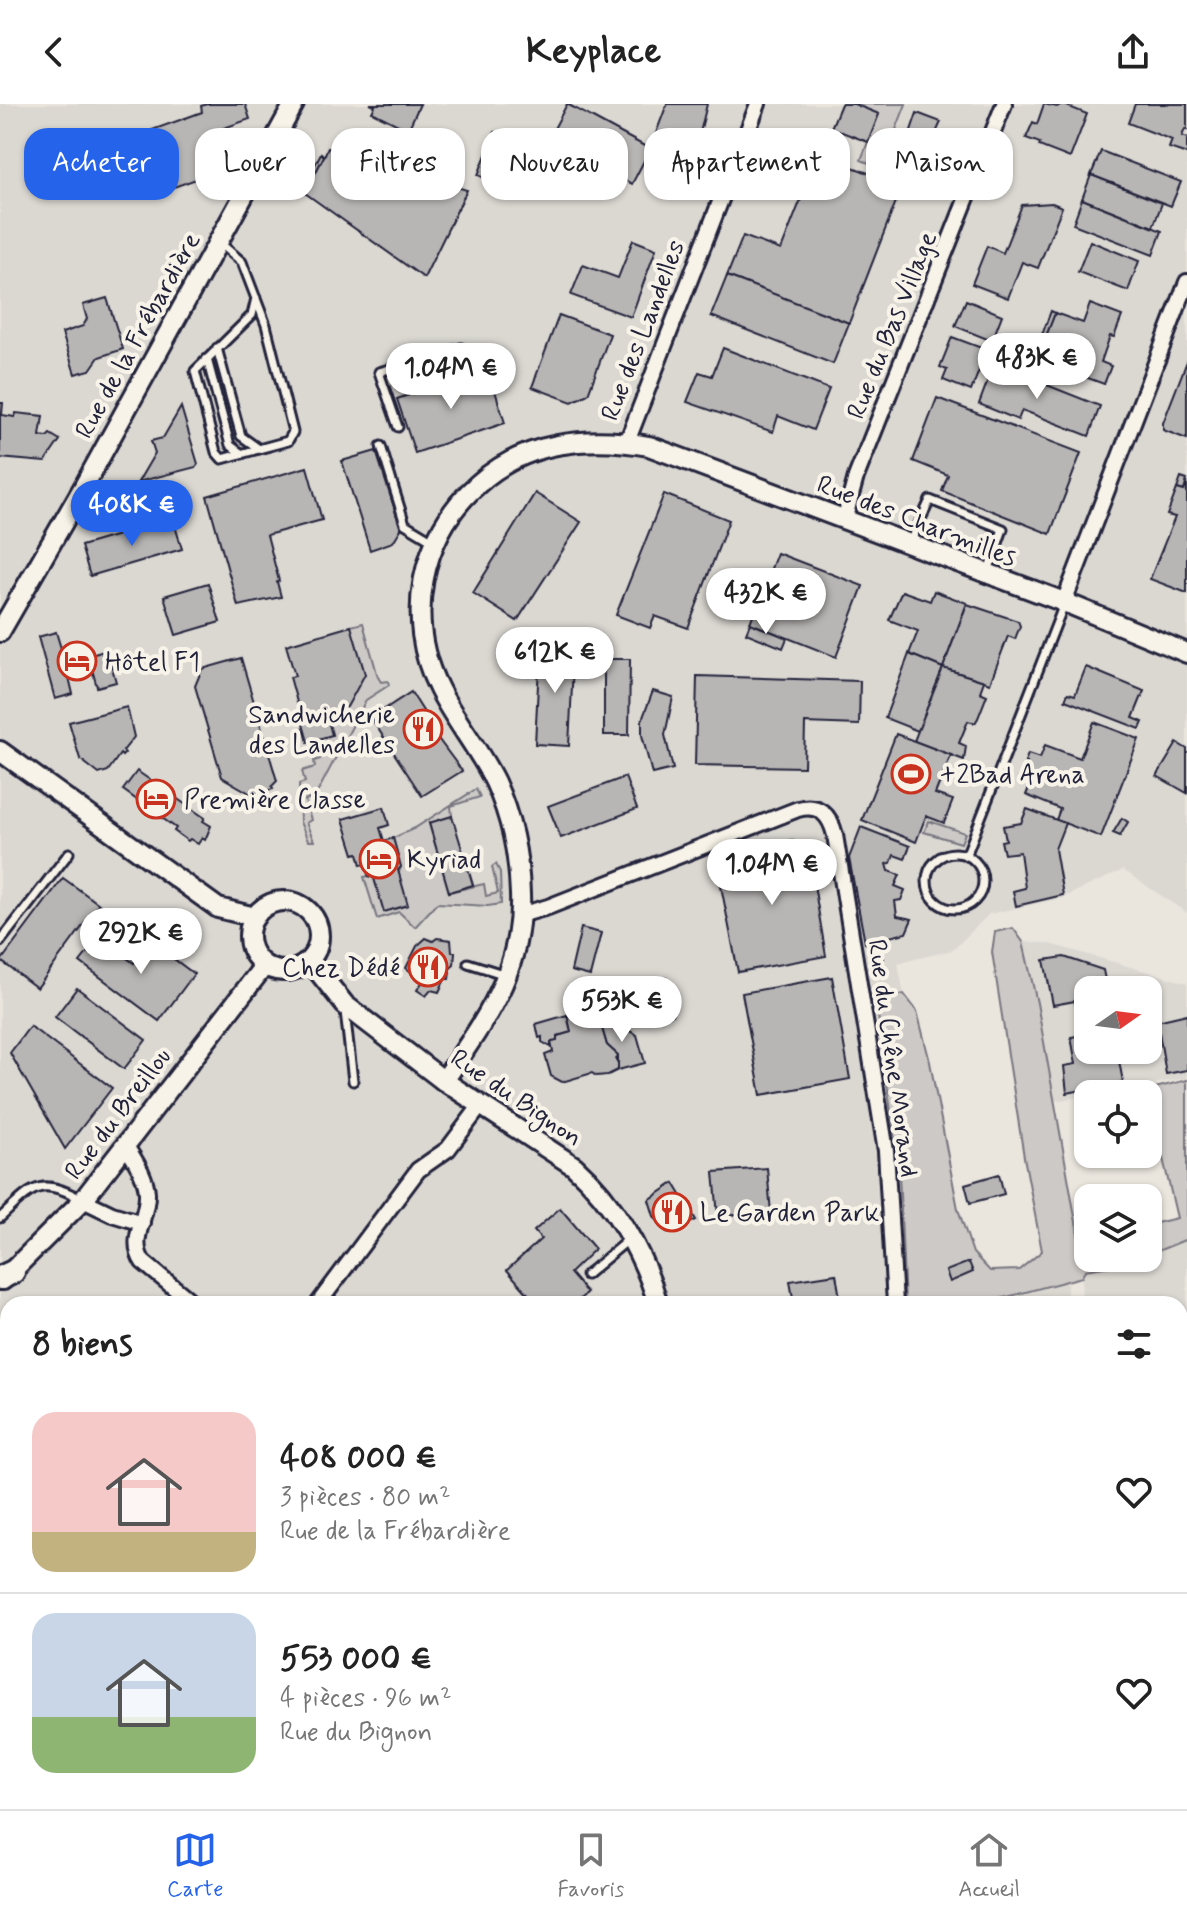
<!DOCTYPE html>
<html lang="fr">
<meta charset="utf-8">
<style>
:root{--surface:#fff;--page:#f6f6f6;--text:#222;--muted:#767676;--line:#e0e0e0;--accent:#2563eb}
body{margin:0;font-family:Mynerve,sans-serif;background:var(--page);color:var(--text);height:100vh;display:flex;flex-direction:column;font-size:30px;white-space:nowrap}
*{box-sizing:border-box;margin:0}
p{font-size:26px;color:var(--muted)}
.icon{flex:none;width:44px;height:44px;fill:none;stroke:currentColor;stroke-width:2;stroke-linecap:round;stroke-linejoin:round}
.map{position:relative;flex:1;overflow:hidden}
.panel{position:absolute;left:0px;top:1192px;width:1188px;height:514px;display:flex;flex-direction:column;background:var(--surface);border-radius:24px 24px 0 0;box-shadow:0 2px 6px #0004}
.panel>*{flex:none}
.hud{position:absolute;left:24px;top:24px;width:1140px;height:72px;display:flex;gap:16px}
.needle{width:52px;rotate:76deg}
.controls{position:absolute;left:1074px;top:872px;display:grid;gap:16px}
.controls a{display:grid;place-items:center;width:88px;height:88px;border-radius:16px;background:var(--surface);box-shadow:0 2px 6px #0004;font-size:40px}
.price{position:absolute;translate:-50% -68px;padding:0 18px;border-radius:28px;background:#fff;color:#222;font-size:26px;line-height:52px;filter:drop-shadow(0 2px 4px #0008)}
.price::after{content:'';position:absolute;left:50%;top:48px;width:24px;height:18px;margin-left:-12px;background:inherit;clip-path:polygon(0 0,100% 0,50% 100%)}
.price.active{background:var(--accent);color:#fff}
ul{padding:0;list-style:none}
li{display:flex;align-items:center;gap:24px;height:200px;padding:0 32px}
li+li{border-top:2px solid var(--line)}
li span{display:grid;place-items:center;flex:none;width:224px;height:160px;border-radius:24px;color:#555}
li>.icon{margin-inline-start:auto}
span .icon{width:96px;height:96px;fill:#fffc;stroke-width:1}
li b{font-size:34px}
h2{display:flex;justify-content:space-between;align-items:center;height:96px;padding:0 32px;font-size:34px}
.tag{padding:0 28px;border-radius:24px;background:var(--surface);box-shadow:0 2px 6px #0004;font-size:28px;line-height:72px}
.tag.active{background:var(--accent);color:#fff}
header{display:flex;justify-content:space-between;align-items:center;height:104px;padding:0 32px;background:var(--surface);font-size:36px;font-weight:700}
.tabs{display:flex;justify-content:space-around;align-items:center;height:112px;border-top:2px solid var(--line);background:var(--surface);font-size:22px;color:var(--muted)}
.tabs a{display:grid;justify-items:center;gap:4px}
.tabs .active{color:var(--accent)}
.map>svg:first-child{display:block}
</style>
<header><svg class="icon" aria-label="back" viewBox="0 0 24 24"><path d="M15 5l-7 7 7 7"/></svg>Keyplace<svg class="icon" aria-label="share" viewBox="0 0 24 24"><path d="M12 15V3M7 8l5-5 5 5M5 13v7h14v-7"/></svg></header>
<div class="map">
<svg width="1187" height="1705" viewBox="0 0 1187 1705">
<rect width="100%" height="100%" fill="#eae6de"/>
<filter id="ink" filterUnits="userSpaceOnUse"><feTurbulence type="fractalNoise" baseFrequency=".0125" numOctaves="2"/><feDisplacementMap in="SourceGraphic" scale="16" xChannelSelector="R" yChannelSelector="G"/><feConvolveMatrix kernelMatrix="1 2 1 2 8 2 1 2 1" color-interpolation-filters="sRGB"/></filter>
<g filter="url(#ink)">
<!-- built -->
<g fill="#dbd8d2" fill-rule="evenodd">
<polygon points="0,0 1187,0 1187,809 1123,766 1062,794 989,810 953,846 898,859 904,890 877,896 899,1068 905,1200 8,1200 8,1467 0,1461"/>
<path d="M1023 838 1047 839 1187 879V974L1055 997ZM1088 886H1148V946H1088Z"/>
<polygon points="1187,1135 1187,1288 1180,1289 1180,1200 1081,1200 1082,1173 1084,1166 1148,1154 1148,1151"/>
<polygon points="1067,1177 1067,1200 980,1200 980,1199"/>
<polygon points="331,1698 683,1698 691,1705 341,1705"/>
</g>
<!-- green -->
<g fill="#cdc9c6" stroke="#787680" stroke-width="2">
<polygon points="854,0 906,0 881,64 861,56 879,10"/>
<polygon points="363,519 378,573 381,578 388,577 389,581 366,596 315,693 305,696 311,716 306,719 314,737 308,737 300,718 299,680 305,678 302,667 315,663 314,657 320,655 314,636 332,630 326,609 351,522"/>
<polygon points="476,685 480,693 451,702 452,712 429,720 449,788 484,780 486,792 498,789 492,763 496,760 500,768 501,800 488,802 437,799 415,823 399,808 377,815 364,773 373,771 384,807 401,763 393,734 415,724"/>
<polygon points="929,717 965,729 961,739 924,728"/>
<polygon points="1013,824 1023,838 1037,899 1079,1135 1088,1133 1088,1154 1141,1154 1129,1159 1085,1166 1082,1173 996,1196 993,1200 905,1200 899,1068 876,896 904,890 917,907 930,958 958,1105 973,1149 990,1167 1019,1166 1042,1147 1024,1053 992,848 995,828"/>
<polygon points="1187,976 1187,1135 1148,1151 1148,1121 1177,1114 1147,986"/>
<polygon points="1187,1328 1187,1393 1180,1396 1180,1329"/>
<polygon points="0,1577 8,1583 8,1615 0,1612"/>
<polygon points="46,1698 166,1698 175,1705 49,1705"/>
<polygon points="733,1698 822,1698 822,1705 737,1705"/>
</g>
<!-- building -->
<g fill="#b8b6b5" stroke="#22223b" stroke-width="2">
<polygon points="207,0 245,0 250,15 221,25 213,39 222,66 171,84 152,26 202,8 201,2"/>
<polygon points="370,0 420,0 408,26 372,8 375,2"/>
<polygon points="567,0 650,45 667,0 707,0 700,29 697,28 692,39 695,41 690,54 688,53 680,69 645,55 632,80 616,72 614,77 601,70 604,65 575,50 572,54 560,47 563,42 549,34"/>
<polygon points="841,0 854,0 879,10 868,38 831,24"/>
<polygon points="1044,0 1057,3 1062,0 1087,10 1070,54 1039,42 1040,39 1026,34 1033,18 1037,20"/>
<polygon points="1135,0 1187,0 1187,26 1185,25 1182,32 1187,34 1187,50 1169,44 1172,36 1128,19"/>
<polygon points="917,9 941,18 919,66 900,59"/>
<polygon points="495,28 512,35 494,78 478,71"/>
<polygon points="793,40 902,82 849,219 727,172 743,132 781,146 803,90 780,81"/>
<polygon points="328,44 467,86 424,174 305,89"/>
<polygon points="1101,47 1181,78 1171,102 1091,71"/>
<polygon points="321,49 324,52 309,81 305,80"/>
<polygon points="1091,71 1162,99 1153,123 1082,95"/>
<polygon points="1082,95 1162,127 1153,151 1073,120"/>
<polygon points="1052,99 1062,103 1038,164 1022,158 1008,194 972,180 987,142 1003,149 1022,101"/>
<polygon points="633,136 656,145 631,213 571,191 583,161 618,174"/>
<polygon points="1090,137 1139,157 1128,187 1078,168"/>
<polygon points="727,172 849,219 833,260 711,212"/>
<polygon points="107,194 123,245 99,253 90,266 75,270 62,229 83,222 87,215 83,201"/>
<polygon points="966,196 1002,211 992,237 955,222"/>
<polygon points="1090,200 1122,212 1114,233 1110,232 1101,258 1111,262 1104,280 1066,266 1073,248 1044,237 1055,209 1083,219"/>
<polygon points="1051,207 1055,209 1044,237 1040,236"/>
<polygon points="559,211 610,230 588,290 572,298 532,283"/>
<polygon points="952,233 987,246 971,287 943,276 947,266 940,263"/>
<polygon points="723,244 829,285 813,326 778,312 773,328 687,298 699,268 712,272"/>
<polygon points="1187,257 1187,335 1163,326 1163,319"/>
<polygon points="994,260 1100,302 1089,332 1022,306 1018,316 979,300"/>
<polygon points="488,264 505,319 415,349 397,295"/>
<polygon points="937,294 1081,349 1050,430 942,387 948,371 913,357"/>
<polygon points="0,299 3,299 2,311 15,313 16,309 43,312 40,332 47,333 50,330 60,336 45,358 0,354"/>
<polygon points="181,303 198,360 196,363 138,378 155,349 151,337 163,334"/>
<polygon points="376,347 401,425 393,438 370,446 342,357"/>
<polygon points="307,363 322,416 267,431 279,477 277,478 281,493 238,502 207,392"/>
<polygon points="1181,374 1187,376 1184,387 1177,385"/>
<polygon points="1187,380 1187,489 1150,475 1175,413 1167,411 1177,385 1184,387"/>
<polygon points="535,389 581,418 517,517 473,489"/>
<polygon points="664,390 729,416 688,524 655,512 650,524 616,511"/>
<polygon points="173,415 182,445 90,472 81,442"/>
<polygon points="777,449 863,482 836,553 750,519"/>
<polygon points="208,479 220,518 176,531 164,492"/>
<polygon points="902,487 930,497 934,487 967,499 943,564 909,550 918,527 889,516"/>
<polygon points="967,500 1018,517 1020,522 1015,535 1008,532 990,579 943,564"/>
<polygon points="750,519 787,534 783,544 746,529"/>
<polygon points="351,522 365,570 347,603 326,609 332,631 308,638 290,573 295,572 286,541"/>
<polygon points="56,528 63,551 86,544 88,552 107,546 116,578 97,583 91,562 68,569 73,590 55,595 38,533"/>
<polygon points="540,541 574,542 569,642 535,640"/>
<polygon points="909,550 943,564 918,627 885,614"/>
<polygon points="241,554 277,677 272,682 273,685 253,691 222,673 195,582 202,565"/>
<polygon points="604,555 630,555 629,631 604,631"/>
<polygon points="1086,563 1144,587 1133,614 1143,618 1140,625 1065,596 1068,589 1075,591"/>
<polygon points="943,564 984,577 980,588 987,591 978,614 975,619 968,617 959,639 966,642 964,656 914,637"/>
<polygon points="697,572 860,577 859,621 805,619 804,663 695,661"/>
<polygon points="653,587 673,593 665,631 673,665 652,670 642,631 642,616"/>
<polygon points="411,588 428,615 425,617 462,667 422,692 371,614"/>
<polygon points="127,603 134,633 123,647 125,649 122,652 120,650 108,667 99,670 80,655 69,618"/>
<polygon points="1094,618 1139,635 1101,733 1056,716 1060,705 1026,691 1031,679 1019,674 1027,659 1025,658 1028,650 1040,654 1045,641 1080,654"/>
<polygon points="896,630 951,651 935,690 953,696 944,719 926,712 916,738 862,716"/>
<polygon points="1177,639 1187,645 1187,689 1157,672"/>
<polygon points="137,667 205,714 203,717 211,722 205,736 202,734 198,740 190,735 188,737 174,727 176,724 123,686"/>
<polygon points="625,673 637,705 561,734 548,702"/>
<polygon points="384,703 389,721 380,724 384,737 393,734 401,763 398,766 408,801 384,808 373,771 369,773 365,760 361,761 358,749 354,750 343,715"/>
<polygon points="1027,705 1065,719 1055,745 1063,791 1016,802 1013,787 1025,784 1020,748 1004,750 1001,737 1006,736 1003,722 1021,719"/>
<polygon points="452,712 473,781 449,788 429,719"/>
<polygon points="1122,714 1128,718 1120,732 1113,729"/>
<polygon points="861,723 910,742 905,755 894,751 891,759 887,760 889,767 900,771 895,782 905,786 901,796 895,797 897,812 912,815 906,829 865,839 849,754"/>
<polygon points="791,736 808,745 826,852 738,868 717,762"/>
<polygon points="63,774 99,800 37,884 1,857"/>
<polygon points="581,824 601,829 590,872 571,867"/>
<polygon points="99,834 134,859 150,837 194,870 159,917 80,858"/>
<polygon points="426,834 433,837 437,834 451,836 452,848 455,848 454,861 447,867 450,868 449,875 445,875 439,888 431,886 426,892 417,886 423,877 406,864 417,842"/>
<polygon points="882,850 883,856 871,859 870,853"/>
<polygon points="1064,853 1103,866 1107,886 1088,886 1088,900 1076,902 1075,897 1053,901 1044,856"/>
<polygon points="832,873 850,975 761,991 742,889"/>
<polygon points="666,874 673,911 649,916 629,905 624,882"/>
<polygon points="77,884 146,936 124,965 55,913"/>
<polygon points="584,902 598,910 607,941 618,951 616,956 620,962 618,966 608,971 596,972 592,969 562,978 551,972 545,951 553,948 551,938 557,937 557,932 571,928 567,911 581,907"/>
<polygon points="598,910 637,931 645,959 618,966 618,951 607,941"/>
<polygon points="1187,910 1187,966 1166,970 1157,917"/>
<polygon points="567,911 571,928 557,932 557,937 551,938 551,943 542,938 542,933 539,934 536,920"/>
<polygon points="30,922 112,984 65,1045 10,949"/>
<polygon points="1088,930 1088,946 1117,946 1123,978 1067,989 1064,962 1076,960 1071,933"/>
<polygon points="767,1064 771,1109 718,1112 714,1068"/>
<polygon points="999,1070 1004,1090 970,1099 965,1080"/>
<polygon points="674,1079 696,1116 668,1129 654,1112 649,1096"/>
<polygon points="560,1104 595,1145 570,1169 587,1189 574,1200 537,1200 507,1166 541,1135 534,1127"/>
<polygon points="969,1158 973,1168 950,1178 946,1167"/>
<polygon points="836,1170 841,1200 794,1200 790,1177"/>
<polygon points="1180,1248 1187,1248 1187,1288 1180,1289"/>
<polygon points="1187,1463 1187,1500 1180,1479 1180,1465"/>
<polygon points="1187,1633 1187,1653 1180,1646 1180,1638"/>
<polygon points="462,1698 516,1698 525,1705 457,1705"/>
<polygon points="888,1698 905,1698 910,1702 907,1705 887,1705"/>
<polygon points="953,1698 982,1698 975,1700 976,1705 955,1705"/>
<polygon points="1000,1698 1025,1698 1027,1702 1022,1705 998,1705 996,1700"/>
</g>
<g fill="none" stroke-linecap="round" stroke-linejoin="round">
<defs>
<g id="service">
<polyline points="220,139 242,158 266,221 293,328 288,337 222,355 216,348 195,267 252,211 256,194"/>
<polyline points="217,244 241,332 259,345"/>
<polyline points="207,255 230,341 242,350"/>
<polyline points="398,323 379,268 461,244"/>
<polyline points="381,342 405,420 435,438"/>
<polyline points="910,439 930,396 1003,425 988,467"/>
<circle cx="955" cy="777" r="28"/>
<polyline points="966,752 1064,500"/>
<polyline points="0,838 69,749"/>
<polyline points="468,859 506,871"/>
<polyline points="345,907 353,977"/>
<path d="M0 1114C32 1085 38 1071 81 1095"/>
<polyline points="586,1171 628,1136"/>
<polyline points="608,1698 617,1705"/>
<polyline points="548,1705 553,1698"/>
</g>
<g id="minor">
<polyline points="627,338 758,0"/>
<polyline points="844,417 856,373 1004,0"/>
<polyline points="1064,498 1187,178"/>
<path d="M520 811 548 803 798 705C819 699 830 711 835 731L886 1047 895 1200"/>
<path d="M126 1042C135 1057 146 1072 147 1089 148 1113 128 1136 143 1158L194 1200"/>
<polyline points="83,1096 112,1110 142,1119"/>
<polyline points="318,1200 418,1066 448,1045 481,1001"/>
<polyline points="1180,1309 1187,1309"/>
<polyline points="1180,1548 1187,1541"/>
<polyline points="946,1698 947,1705"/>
<polyline points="1033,1705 1042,1698"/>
</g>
<g id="tertiary">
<polyline points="0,528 83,384 294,0"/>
<polyline points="0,647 218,804 255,813"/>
<circle cx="284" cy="832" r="35"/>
<path d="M310 857 345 901 444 977 574 1062C614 1098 643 1148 658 1200"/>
<path d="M444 977C485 915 523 868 520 790 519 751 511 713 495 678 479 645 455 617 439 585 404 516 420 431 478 380 525 337 589 331 649 342L1064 498 1187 549"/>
<polyline points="3,1176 83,1096 264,862"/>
<polyline points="700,1698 705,1705"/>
</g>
<g id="trunk">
<polyline points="0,1174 13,1168"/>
<polyline points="0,1517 8,1523"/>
<polyline points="0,1550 8,1555"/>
<polyline points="205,1698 215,1705"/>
<polyline points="251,1698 261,1705"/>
</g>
</defs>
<!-- service casing -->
<use href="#service" stroke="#22223b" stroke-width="13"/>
<!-- minor casing -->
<use href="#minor" stroke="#22223b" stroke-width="20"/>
<!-- tertiary casing -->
<use href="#tertiary" stroke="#22223b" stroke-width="24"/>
<!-- trunk casing -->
<use href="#trunk" stroke="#22223b" stroke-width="28"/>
<!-- service -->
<use href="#service" stroke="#f7f3e8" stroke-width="7"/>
<!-- minor -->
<use href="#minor" stroke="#f7f3e8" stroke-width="14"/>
<!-- tertiary -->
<use href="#tertiary" stroke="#f7f3e8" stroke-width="18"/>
<!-- trunk -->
<use href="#trunk" stroke="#f7f3e8" stroke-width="22"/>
</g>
</g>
<!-- icons -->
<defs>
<symbol id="hotel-ring" viewBox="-11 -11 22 22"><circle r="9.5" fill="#f7f3e8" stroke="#c8321e" stroke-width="1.5"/><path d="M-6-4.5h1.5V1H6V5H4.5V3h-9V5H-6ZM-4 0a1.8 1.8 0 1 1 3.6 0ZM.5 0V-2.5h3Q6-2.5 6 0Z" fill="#c8321e"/></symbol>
<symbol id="restaurant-ring" viewBox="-11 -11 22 22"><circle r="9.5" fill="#f7f3e8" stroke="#c8321e" stroke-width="1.5"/><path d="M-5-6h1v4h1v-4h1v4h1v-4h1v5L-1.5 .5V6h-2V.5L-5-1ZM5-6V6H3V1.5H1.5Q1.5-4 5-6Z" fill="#c8321e"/></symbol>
<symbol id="stadium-ring" viewBox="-11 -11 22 22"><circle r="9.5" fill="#f7f3e8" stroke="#c8321e" stroke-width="1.5"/><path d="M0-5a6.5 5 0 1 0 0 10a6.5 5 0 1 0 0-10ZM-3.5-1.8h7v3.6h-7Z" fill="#c8321e"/></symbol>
</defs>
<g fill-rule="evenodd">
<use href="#hotel-ring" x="55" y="535" width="44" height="44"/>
<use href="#restaurant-ring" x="401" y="603" width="44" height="44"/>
<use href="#stadium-ring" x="889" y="648" width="44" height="44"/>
<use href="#hotel-ring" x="134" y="673" width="44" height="44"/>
<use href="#hotel-ring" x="357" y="733" width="44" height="44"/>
<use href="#restaurant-ring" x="406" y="841" width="44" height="44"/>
<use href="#restaurant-ring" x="650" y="1086" width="44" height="44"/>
</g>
<g text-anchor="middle" stroke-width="8" stroke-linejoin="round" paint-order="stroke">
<!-- street labels -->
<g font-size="26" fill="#22223b" stroke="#f7f3e8">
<text transform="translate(891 221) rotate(-68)" y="9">Rue du Bas Village</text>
<text transform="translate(642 226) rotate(-69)" y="9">Rue des Landelles</text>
<text transform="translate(137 231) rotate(-61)" y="9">Rue de la Frébardière</text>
<text transform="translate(917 416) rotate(21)" y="9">Rue des Charmilles</text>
<text transform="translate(894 954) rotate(82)" y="9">Rue du Chêne Morand</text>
<text transform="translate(517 993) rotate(34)" y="9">Rue du Bignon</text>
<text transform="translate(117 1009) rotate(-53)" y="9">Rue du Breillou</text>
</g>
<!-- poi labels -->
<g font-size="26" fill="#22223b" stroke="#f7f3e8" text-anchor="start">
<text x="105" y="566">Hôtel F1</text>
<text x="395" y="619" text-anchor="end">Sandwicherie<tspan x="395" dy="30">des Landelles</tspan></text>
<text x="939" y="679">+2Bad Arena</text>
<text x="184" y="704">Première Classe</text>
<text x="407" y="764">Kyriad</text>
<text x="400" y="872" text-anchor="end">Chez Dédé</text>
<text x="700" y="1117">Le Garden Park</text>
</g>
</g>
</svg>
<div class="controls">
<a><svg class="needle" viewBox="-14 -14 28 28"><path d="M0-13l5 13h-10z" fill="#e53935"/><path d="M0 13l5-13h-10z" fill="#767676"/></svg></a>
<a><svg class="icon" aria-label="locate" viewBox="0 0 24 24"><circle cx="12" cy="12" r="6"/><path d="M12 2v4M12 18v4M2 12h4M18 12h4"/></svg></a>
<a><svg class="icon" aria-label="layers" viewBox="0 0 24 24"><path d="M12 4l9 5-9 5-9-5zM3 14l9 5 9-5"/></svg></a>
</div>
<b class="price" style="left:1037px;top:297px">483K €</b>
<b class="price" style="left:451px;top:307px">1.04M €</b>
<b class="price active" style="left:132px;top:444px">408K €</b>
<b class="price" style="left:766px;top:532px">432K €</b>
<b class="price" style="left:555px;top:591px">612K €</b>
<b class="price" style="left:772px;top:803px">1.04M €</b>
<b class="price" style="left:141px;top:872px">292K €</b>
<b class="price" style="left:622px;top:940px">553K €</b>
<div class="hud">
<a class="tag active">Acheter</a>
<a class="tag">Louer</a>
<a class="tag">Filtres</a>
<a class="tag">Nouveau</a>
<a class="tag">Appartement</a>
<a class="tag">Maison</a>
</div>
<section class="panel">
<h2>8 biens<svg class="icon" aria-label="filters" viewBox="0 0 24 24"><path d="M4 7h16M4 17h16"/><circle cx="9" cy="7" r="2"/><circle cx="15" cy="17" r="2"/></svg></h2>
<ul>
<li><span style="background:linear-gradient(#f6c9c9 75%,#c2b280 0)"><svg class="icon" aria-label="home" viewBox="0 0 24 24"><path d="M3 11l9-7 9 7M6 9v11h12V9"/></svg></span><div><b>408 000 €</b><p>3 pièces · 80 m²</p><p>Rue de la Frébardière</p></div><svg class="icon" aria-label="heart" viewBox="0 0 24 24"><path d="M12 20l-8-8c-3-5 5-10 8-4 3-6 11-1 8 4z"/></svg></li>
<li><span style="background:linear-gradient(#c9d6e8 65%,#8fb573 0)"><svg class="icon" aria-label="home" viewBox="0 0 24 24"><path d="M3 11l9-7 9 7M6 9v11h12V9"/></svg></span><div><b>553 000 €</b><p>4 pièces · 96 m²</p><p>Rue du Bignon</p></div><svg class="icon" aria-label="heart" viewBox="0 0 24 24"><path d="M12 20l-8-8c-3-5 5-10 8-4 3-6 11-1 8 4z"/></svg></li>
</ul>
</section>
</div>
<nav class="tabs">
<a class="active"><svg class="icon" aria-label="map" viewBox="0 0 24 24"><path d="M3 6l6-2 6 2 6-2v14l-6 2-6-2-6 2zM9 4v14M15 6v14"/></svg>Carte</a>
<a><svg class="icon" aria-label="saved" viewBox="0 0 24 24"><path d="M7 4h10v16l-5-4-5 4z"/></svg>Favoris</a>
<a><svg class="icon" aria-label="home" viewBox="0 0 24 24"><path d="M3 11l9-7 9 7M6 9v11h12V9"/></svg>Accueil</a>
</nav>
